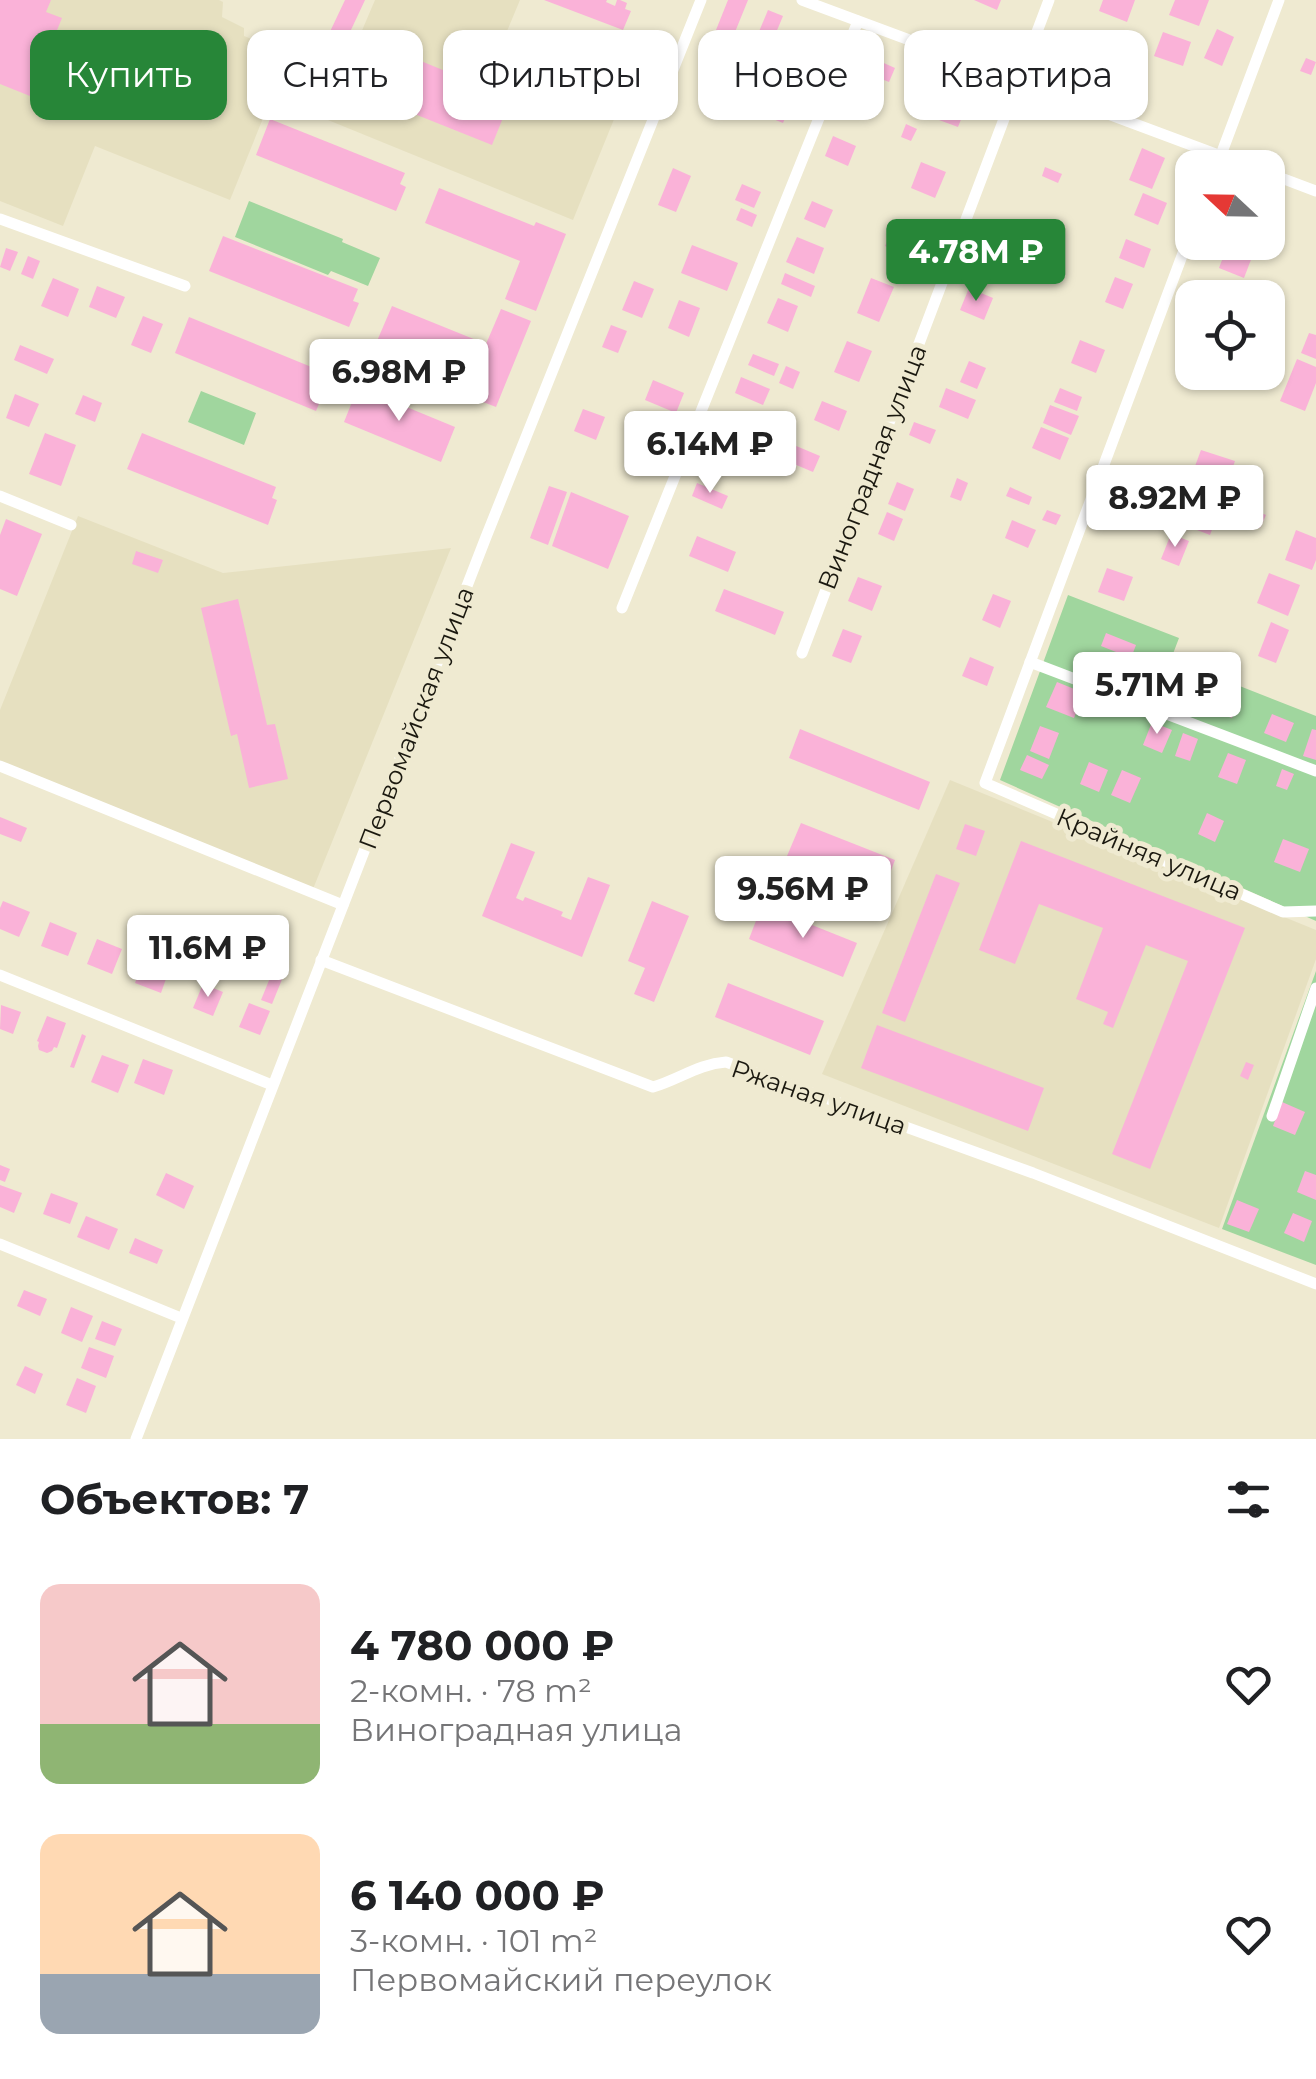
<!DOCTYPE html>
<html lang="ru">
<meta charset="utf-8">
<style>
:root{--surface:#fff;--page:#f2f2f2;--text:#202124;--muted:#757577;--accent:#278638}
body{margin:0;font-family:Montserrat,sans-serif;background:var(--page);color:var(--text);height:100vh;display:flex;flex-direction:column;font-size:38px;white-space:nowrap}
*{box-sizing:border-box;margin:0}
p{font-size:32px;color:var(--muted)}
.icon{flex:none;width:55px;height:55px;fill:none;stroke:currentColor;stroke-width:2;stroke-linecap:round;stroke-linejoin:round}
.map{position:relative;height:1439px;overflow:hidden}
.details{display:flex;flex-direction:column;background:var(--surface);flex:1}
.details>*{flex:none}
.banner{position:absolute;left:30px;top:30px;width:1258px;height:90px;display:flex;gap:20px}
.needle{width:65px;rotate:292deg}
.tools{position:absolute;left:1175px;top:150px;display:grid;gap:20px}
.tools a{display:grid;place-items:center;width:110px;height:110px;border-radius:20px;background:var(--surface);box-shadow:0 2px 8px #0004;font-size:50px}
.price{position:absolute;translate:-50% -85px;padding:0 22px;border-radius:10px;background:#fff;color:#222;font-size:32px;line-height:65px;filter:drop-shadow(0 2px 5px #0008)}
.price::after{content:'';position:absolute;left:50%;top:60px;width:30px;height:22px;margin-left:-15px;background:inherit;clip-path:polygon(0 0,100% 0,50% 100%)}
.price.current{background:var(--accent);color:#fff}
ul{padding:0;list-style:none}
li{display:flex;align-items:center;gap:30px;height:250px;padding:0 40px}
li span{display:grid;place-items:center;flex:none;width:280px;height:200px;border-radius:20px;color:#555}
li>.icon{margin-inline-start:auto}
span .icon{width:120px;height:120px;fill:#fffc;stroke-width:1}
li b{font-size:42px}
h2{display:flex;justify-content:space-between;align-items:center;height:120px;padding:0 40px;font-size:42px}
.chip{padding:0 35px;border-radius:20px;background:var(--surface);box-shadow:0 2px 8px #0004;font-size:35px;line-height:90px}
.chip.current{background:var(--accent);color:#fff}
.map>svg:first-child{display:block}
</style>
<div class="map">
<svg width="1316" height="1439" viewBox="0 0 1316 1439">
<rect width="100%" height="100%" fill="#efead1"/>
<!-- built -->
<g fill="#e6e0c0">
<polygon points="0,0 219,0 223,2 222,17 244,28 244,36 289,54 230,200 95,146 63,226 0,201"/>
<polygon points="375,0 520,0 495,60 619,107 573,220 274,98 291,54 343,75"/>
<polygon points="78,516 223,573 451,548 313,889 0,762 0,710"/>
<polygon points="950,780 1316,930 1316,959 1219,1228 822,1074"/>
</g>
<!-- green -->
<g fill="#a0d69e">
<polygon points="249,201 343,239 342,242 380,258 368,286 331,271 328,275 235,237"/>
<polygon points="201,391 256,413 244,445 188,422"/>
<polygon points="1068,595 1179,638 1171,659 1316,716 1316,921 1000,780"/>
<polygon points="1316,971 1316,1265 1222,1229"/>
</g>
<!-- building -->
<g fill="#fab2d8">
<polygon points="0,0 51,0 46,12 62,18 30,96 0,84"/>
<polygon points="345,0 365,0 335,64 318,57"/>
<polygon points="544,0 607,0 606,2 615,6 617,0 620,0 627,3 625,9 631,11 623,30"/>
<polygon points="728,0 748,0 733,37 716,30"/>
<polygon points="974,0 1001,0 997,10"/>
<polygon points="1103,0 1135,0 1127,22 1099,11"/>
<polygon points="1175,0 1209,0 1199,26 1169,15"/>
<polygon points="768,10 783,16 773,40 758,34"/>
<polygon points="1217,29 1234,37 1222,66 1204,58"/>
<polygon points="1163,32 1191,42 1183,66 1154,56"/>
<polygon points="719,37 751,50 742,73 709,59"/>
<polygon points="513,38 579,63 588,39 607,47 590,93 504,61"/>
<polygon points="868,56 895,68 889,82 862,71"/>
<polygon points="411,57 511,98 492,145 392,105"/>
<polygon points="1306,58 1316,62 1311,75 1300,71"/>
<polygon points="788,61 806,69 799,84 781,76"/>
<polygon points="708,76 736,87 726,111 698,100"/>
<polygon points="968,77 982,83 975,98 962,92"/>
<polygon points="772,93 792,101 783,123 763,115"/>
<polygon points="950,94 968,102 958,127 939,120"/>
<polygon points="270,119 405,173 400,184 406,187 396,211 256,155"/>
<polygon points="906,124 917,129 911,141 901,137"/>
<polygon points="833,136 856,146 848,166 825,156"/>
<polygon points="1142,148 1165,158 1152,189 1129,180"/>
<polygon points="921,162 946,172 935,198 911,188"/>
<polygon points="1045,167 1062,174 1058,183 1042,176"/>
<polygon points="673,168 691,176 676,212 658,205"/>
<polygon points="742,184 761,192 754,208 735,200"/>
<polygon points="439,188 534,226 536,222 566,234 536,311 505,299 520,261 425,223"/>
<polygon points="1143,193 1167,203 1158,225 1134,215"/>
<polygon points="812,201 833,210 825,228 804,219"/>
<polygon points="741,208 757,215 752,227 736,220"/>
<polygon points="895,223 917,232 907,255 885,246"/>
<polygon points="993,229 1017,239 1007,264 983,254"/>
<polygon points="223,236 358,289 353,301 359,303 349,327 209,271"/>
<polygon points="797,237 824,248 814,274 786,262"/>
<polygon points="1126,239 1151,249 1144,268 1119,258"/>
<polygon points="692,245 738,263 727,291 681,273"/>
<polygon points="1227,247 1252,257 1244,278 1219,268"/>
<polygon points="6,248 18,252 10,271 0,267"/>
<polygon points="28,256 40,261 33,279 21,274"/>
<polygon points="785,273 815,286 811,297 781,284"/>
<polygon points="1115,277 1133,284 1123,309 1105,302"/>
<polygon points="53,278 79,289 68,317 41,306"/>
<polygon points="871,278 894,287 879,322 857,313"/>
<polygon points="634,281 654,289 642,318 622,310"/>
<polygon points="97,286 125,297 116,318 89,307"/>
<polygon points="969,288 993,298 984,320 960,310"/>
<polygon points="778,298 798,306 788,332 767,323"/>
<polygon points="679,300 700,308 689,337 668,328"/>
<polygon points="392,306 486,344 501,309 531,321 496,407 465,395 472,379 377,341"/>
<polygon points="143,316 163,324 151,353 131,345"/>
<polygon points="189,317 331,375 316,411 175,353"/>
<polygon points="611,325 627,331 618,353 602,347"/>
<polygon points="1309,333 1316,335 1316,359 1301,353"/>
<polygon points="1080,340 1105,350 1096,373 1071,363"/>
<polygon points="847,341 872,351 859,382 834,372"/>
<polygon points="20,345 54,359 47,374 14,360"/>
<polygon points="753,354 779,364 774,376 748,365"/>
<polygon points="1297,359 1316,367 1316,383 1305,411 1280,401"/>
<polygon points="969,361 986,368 977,389 960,382"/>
<polygon points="786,366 800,372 793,389 779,383"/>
<polygon points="741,377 770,389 763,405 735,393"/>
<polygon points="653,380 684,393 676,413 645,400"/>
<polygon points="358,387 455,427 441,462 344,422"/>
<polygon points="946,388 976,400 968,419 939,407"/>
<polygon points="1060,388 1082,397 1077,411 1054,402"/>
<polygon points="15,394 39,404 29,427 6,418"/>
<polygon points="83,395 102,403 95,422 75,414"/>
<polygon points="822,401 847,411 839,431 814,420"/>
<polygon points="1050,405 1079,416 1071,435 1043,423"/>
<polygon points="583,409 605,417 596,440 574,431"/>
<polygon points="914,422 936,430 930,444 909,435"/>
<polygon points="1041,427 1069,438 1060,460 1032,448"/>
<polygon points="45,433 76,445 61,486 29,474"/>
<polygon points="142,433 276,487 272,498 277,500 268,525 127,469"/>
<polygon points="636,435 664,446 658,459 630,448"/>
<polygon points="758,435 769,440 764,450 754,445"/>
<polygon points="782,440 820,456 813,472 775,456"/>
<polygon points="1201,450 1235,461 1225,489 1191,477"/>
<polygon points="1145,477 1168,487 1163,499 1140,489"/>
<polygon points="957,478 968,483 961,501 950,497"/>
<polygon points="897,482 914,489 905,511 888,504"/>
<polygon points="697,483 728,496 722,509 692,496"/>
<polygon points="549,486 567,492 548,545 530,538"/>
<polygon points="1010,487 1032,497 1029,505 1006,496"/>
<polygon points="571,492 629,516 608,569 552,546"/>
<polygon points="1209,501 1221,506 1210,535 1197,530"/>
<polygon points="1047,510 1061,515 1056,525 1042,520"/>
<polygon points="1254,510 1266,515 1260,528 1248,523"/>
<polygon points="887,512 903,519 894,541 878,534"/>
<polygon points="6,519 42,534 17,596 0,589 0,535"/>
<polygon points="1012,520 1036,530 1028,548 1005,538"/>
<polygon points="1296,530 1316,538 1316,560 1312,570 1285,560"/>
<polygon points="1171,534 1189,541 1179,566 1161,559"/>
<polygon points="697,536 736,552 728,572 689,556"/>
<polygon points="136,551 163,560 158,573 132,564"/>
<polygon points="1107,568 1133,577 1124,601 1098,592"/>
<polygon points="1269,573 1300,585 1288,616 1257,603"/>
<polygon points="858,577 882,586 872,611 848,601"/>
<polygon points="724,589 784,612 775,635 715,611"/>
<polygon points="993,594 1011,601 1000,628 982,620"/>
<polygon points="238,599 267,725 275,724 288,779 249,788 237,734 231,736 201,608"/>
<polygon points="1271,622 1289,630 1276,663 1258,656"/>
<polygon points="843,629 862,636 851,663 832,656"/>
<polygon points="1106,633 1136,645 1131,658 1101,646"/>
<polygon points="970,657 994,667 987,686 962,676"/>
<polygon points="1057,682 1084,693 1074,718 1046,707"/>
<polygon points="1221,693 1238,699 1232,718 1214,712"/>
<polygon points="1272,714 1294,723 1286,742 1264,733"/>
<polygon points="1152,722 1172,730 1162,753 1143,745"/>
<polygon points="1040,726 1059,733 1049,759 1030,751"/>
<polygon points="800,729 930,782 919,810 789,758"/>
<polygon points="1312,729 1316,730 1316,760 1303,756"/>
<polygon points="1183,733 1198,739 1190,761 1175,756"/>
<polygon points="1228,753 1246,760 1237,784 1218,777"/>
<polygon points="1027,755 1049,765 1042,779 1020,770"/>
<polygon points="1089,762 1108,770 1099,792 1080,784"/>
<polygon points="1282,769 1294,774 1287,790 1276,786"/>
<polygon points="1122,770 1141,778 1130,803 1111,795"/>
<polygon points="1207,813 1224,821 1215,842 1198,834"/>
<polygon points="0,817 27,828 21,842 0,834"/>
<polygon points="801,823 895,860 882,894 787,856"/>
<polygon points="965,824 985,831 976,856 956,849"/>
<polygon points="1283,839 1309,849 1300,872 1274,862"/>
<polygon points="1021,841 1245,928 1150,1169 1112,1154 1188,961 1146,945 1113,1028 1103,1024 1108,1012 1076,999 1103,928 1039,904 1015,964 979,950"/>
<polygon points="511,843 535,852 516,898 523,901 525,897 563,912 561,916 571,920 588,877 610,885 582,957 482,916"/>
<polygon points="936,874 960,883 905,1022 882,1013"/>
<polygon points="3,901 30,912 19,937 0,929 0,908"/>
<polygon points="652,901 689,916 654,1002 634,994 645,968 628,961"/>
<polygon points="762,905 857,943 843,977 749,939"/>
<polygon points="50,922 77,933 68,956 41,946"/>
<polygon points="97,939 122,949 112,974 87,964"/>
<polygon points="189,939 200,943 191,969 179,964"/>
<polygon points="141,966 167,976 161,993 135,983"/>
<polygon points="272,973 283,977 272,1004 261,1000"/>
<polygon points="728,983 824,1021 810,1055 715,1017"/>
<polygon points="203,984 223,992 213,1016 193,1008"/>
<polygon points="249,1003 270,1011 260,1035 239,1027"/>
<polygon points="1,1005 21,1012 13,1034 0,1029"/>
<polygon points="47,1016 66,1023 57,1048 54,1047 52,1051 47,1053 39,1050 38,1046 39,1042 37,1041"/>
<polygon points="877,1025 1044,1088 1028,1131 861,1068"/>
<polygon points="82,1034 86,1036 74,1068 70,1067"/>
<polygon points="102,1055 129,1065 118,1093 91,1082"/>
<polygon points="143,1059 173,1070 164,1095 134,1083"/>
<polygon points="1246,1062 1254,1065 1248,1080 1240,1076"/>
<polygon points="1282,1102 1305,1112 1295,1135 1273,1126"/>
<polygon points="0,1165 10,1169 5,1182 0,1180"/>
<polygon points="1305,1171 1316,1175 1316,1200 1297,1192"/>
<polygon points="166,1173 194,1186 184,1209 156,1195"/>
<polygon points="0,1185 22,1193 14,1213 0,1207"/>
<polygon points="51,1193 78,1203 70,1224 43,1214"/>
<polygon points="1237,1200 1259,1209 1249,1232 1227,1224"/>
<polygon points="1293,1213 1312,1221 1304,1242 1284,1233"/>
<polygon points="86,1216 118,1229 109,1250 77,1237"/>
<polygon points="135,1238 163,1250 157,1264 129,1253"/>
<polygon points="24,1290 47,1299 40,1316 17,1306"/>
<polygon points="71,1307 93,1316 82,1342 61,1333"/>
<polygon points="102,1321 122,1329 115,1346 95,1339"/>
<polygon points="89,1347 114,1356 106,1378 81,1368"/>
<polygon points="25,1366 43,1374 35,1394 16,1385"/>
<polygon points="77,1378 96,1386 86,1413 66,1405"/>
</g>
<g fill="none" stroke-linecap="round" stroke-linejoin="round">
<!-- minor -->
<g stroke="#fff" stroke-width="11">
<polyline points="802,0 1253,168"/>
<polyline points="1216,168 1279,0"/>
<polyline points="1268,173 1316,191"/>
<polyline points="0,219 185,286"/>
<polyline points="1192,229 985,783 1283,912 1316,911"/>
<polyline points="0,496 71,525"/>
<polyline points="622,608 858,21"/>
<polyline points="802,653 1049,0"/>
<polyline points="1030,662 1316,771"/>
<polyline points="0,766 343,905"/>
<path d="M321 960 653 1087C680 1079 698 1064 726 1062L1033 1173 1316 1284"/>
<polyline points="0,975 272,1085"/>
<polyline points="1272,1116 1316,988"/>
<polyline points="0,1244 181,1318"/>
<polyline points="136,1439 486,537 701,0"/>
</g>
</g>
<g text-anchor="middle" stroke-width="10" stroke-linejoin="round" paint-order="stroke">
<!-- street labels -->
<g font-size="25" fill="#1a180f" stroke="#efead1">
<text transform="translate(872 467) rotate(-69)" y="9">Виноградная улица</text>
<text transform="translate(416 718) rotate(-69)" y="9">Первомайская улица</text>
<text transform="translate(1149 854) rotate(23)" y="9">Крайняя улица</text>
<text transform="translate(819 1097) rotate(19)" y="9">Ржаная улица</text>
</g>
</g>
</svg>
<div class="tools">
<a><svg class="needle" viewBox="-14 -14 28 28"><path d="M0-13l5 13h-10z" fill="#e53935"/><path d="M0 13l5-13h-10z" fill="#757577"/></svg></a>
<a><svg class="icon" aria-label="locate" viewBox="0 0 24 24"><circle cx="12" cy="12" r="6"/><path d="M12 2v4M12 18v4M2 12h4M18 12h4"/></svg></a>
</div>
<b class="price current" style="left:976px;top:304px">4.78M ₽</b>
<b class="price" style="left:399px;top:424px">6.98M ₽</b>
<b class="price" style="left:710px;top:496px">6.14M ₽</b>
<b class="price" style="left:1175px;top:550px">8.92M ₽</b>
<b class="price" style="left:1157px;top:737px">5.71M ₽</b>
<b class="price" style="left:803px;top:941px">9.56M ₽</b>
<b class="price" style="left:208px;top:1000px">11.6M ₽</b>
<div class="banner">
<a class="chip current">Купить</a>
<a class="chip">Снять</a>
<a class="chip">Фильтры</a>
<a class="chip">Новое</a>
<a class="chip">Квартира</a>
</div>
</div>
<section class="details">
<h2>Объектов: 7<svg class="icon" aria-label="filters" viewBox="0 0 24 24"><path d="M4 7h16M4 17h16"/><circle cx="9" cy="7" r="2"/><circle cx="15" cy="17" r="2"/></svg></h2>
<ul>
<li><span style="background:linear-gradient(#f6c9c9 70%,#8fb573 0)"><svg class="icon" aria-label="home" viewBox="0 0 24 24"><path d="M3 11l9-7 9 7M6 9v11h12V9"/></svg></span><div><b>4 780 000 ₽</b><p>2-комн. · 78 m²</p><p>Виноградная улица</p></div><svg class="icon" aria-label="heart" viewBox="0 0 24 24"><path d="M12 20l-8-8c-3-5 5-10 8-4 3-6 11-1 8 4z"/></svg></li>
<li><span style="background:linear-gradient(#ffd9b3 70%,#9aa5b1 0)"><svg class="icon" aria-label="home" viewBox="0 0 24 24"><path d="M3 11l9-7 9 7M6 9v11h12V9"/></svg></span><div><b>6 140 000 ₽</b><p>3-комн. · 101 m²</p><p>Первомайский переулок</p></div><svg class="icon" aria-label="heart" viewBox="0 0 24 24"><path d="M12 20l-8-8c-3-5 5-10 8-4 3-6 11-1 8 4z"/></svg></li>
</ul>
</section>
